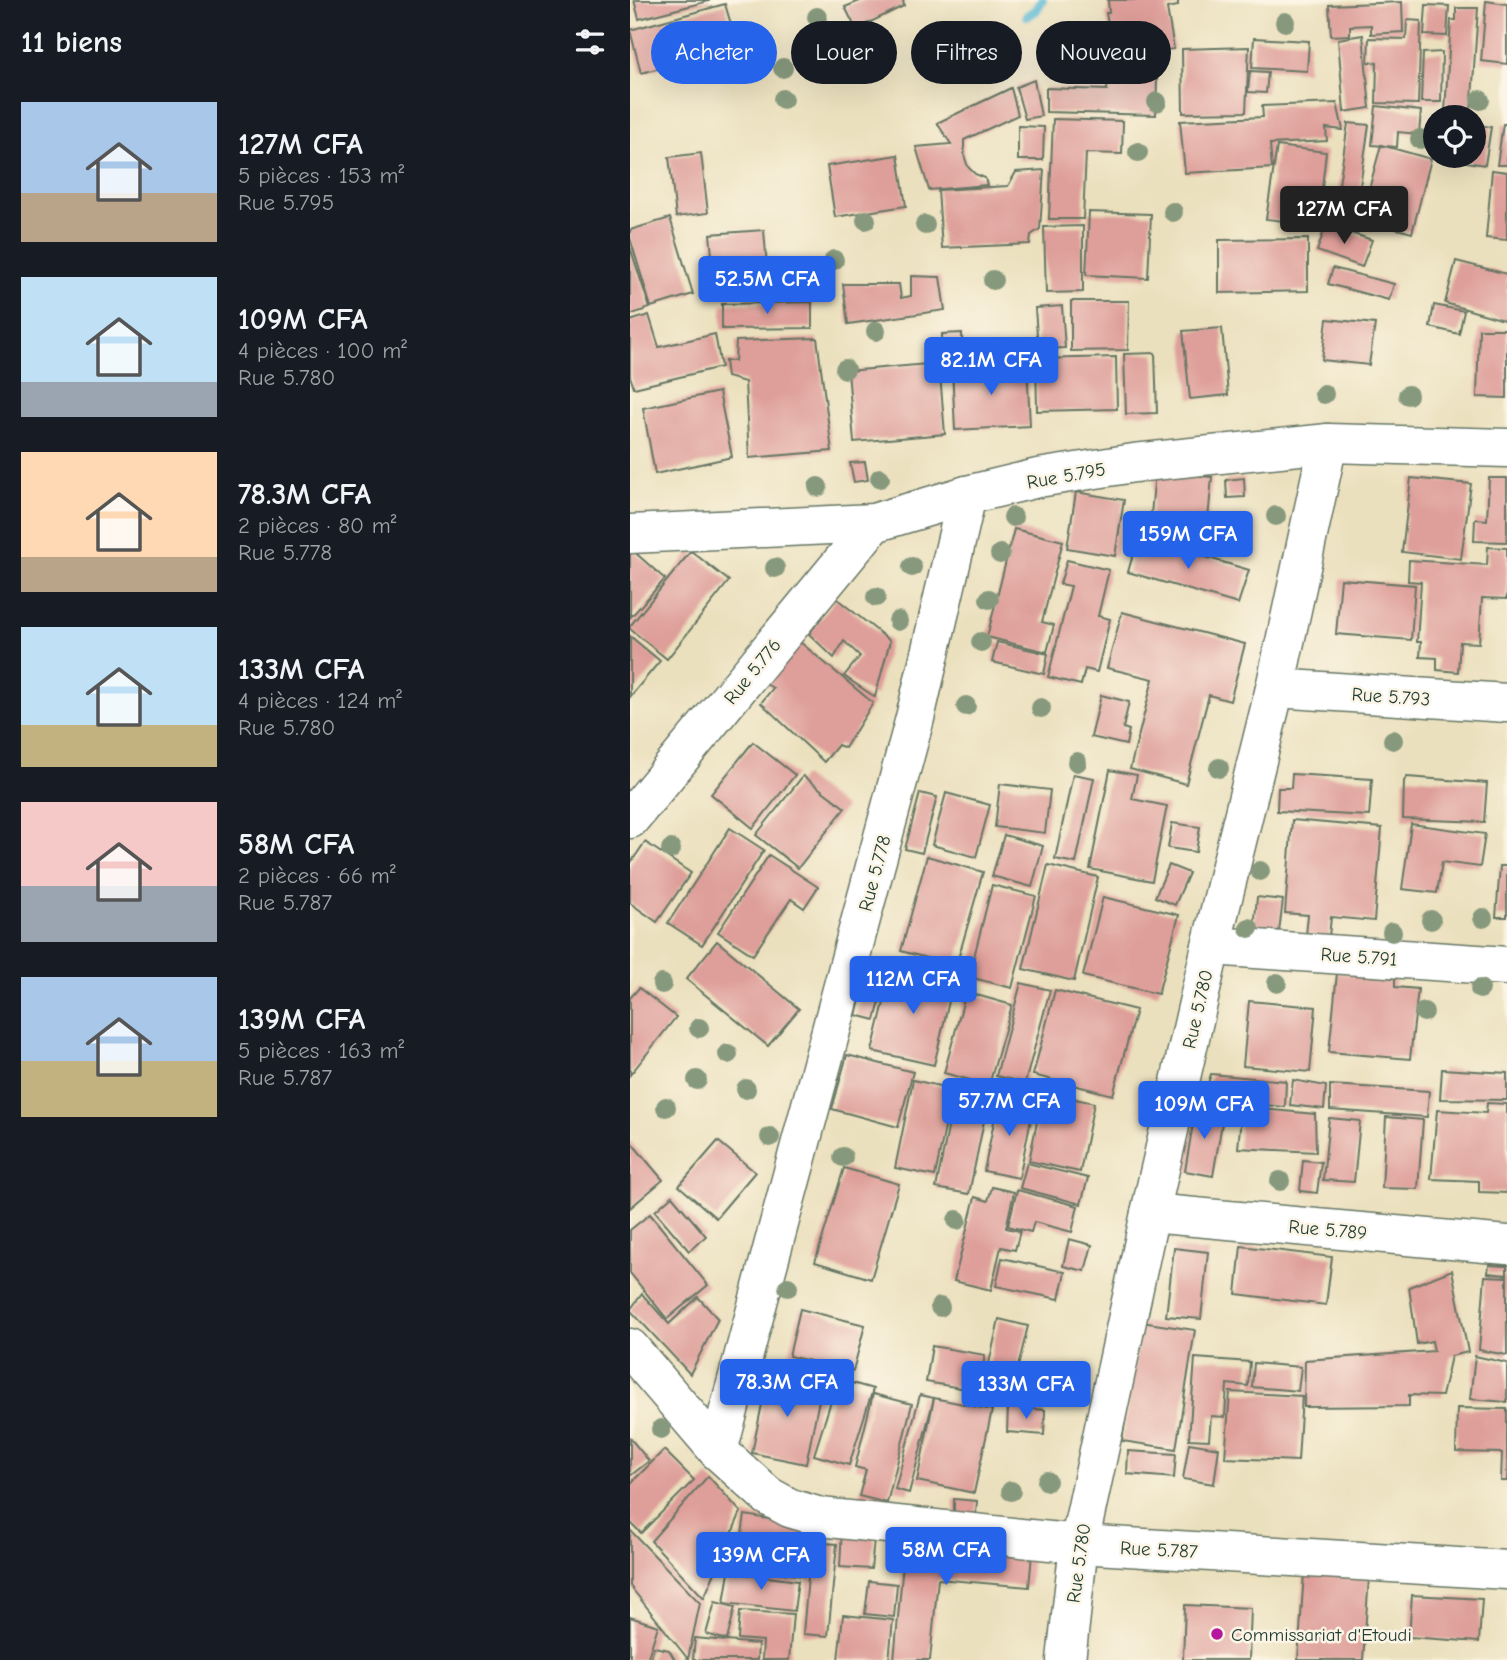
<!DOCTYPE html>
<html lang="fr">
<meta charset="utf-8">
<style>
:root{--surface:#171b24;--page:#242831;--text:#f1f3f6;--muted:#9ea1a6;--accent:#2563eb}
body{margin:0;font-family:"Comic Neue",sans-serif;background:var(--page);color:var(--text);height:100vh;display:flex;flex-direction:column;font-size:26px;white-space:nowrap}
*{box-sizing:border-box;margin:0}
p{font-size:23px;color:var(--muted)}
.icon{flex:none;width:38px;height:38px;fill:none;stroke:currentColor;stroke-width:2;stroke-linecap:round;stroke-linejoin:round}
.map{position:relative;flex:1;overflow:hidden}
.drawer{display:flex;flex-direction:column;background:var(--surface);width:630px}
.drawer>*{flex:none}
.banner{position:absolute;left:21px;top:21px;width:665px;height:63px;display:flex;gap:14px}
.controls{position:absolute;left:793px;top:105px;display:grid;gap:14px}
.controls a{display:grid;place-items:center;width:63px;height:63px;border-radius:50%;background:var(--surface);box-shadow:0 7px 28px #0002;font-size:35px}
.price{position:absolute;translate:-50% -60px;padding:0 16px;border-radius:7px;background:var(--accent);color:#fff;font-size:23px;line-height:46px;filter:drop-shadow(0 2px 4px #0008)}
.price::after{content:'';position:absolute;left:50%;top:42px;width:21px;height:16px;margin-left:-10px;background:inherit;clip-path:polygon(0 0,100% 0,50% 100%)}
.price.active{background:#222;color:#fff}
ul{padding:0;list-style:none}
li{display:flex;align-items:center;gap:21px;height:175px;padding:0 21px}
li span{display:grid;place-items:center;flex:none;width:196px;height:140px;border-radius:0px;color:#555}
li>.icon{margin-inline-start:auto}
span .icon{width:84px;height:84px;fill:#fffc;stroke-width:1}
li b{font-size:30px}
h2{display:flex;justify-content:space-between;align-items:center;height:84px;padding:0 21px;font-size:30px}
.tag{padding:0 24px;border-radius:32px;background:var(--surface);box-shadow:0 7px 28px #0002;font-size:24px;line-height:63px}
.tag.active{background:var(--accent);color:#fff}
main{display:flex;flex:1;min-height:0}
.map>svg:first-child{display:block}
</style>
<main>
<section class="drawer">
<h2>11 biens<svg class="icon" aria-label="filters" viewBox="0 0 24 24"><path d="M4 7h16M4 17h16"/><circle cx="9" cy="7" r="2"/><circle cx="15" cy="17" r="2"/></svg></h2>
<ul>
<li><span style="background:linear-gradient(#a9c7e8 65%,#b9a48a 0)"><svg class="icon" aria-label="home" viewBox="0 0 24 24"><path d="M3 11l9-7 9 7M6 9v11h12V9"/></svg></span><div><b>127M CFA</b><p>5 pièces · 153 m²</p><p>Rue 5.795</p></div></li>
<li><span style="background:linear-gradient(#bfe0f5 75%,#9aa5b1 0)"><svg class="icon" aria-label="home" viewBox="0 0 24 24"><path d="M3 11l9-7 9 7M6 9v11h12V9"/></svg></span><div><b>109M CFA</b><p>4 pièces · 100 m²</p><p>Rue 5.780</p></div></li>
<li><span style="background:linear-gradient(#ffd9b3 75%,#b9a48a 0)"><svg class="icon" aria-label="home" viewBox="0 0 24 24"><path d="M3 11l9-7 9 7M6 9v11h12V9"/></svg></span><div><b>78.3M CFA</b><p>2 pièces · 80 m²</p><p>Rue 5.778</p></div></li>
<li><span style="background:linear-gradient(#bfe0f5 70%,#c2b280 0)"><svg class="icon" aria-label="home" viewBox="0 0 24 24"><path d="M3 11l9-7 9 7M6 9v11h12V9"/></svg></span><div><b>133M CFA</b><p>4 pièces · 124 m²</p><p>Rue 5.780</p></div></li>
<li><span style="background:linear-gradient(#f6c9c9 60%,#9aa5b1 0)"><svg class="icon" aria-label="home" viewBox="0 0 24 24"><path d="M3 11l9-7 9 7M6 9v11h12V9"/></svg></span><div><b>58M CFA</b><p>2 pièces · 66 m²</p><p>Rue 5.787</p></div></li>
<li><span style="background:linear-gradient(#a9c7e8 60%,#c2b280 0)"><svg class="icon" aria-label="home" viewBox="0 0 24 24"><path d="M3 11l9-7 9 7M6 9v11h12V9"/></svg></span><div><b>139M CFA</b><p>5 pièces · 163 m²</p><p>Rue 5.787</p></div></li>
</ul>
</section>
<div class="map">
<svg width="877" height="1660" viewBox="0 0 877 1660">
<rect width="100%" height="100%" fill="#fcf5e5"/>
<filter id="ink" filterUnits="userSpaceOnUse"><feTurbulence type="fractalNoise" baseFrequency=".0143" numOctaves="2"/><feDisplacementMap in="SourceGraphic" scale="14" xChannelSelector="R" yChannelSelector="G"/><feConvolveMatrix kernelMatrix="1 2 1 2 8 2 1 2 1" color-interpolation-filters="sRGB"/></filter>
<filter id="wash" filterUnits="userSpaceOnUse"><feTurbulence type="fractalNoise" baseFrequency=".00686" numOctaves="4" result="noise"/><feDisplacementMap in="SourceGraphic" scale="28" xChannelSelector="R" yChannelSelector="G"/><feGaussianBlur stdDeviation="1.57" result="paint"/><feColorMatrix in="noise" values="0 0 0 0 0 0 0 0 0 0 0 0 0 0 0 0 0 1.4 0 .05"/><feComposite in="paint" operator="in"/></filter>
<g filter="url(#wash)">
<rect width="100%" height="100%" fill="#ebe0bd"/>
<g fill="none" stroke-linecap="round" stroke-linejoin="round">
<!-- stream -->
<polyline stroke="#55b8d4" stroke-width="10" points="397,16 406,10 412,0"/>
</g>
<g id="blocks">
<!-- building -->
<g fill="#de9e99">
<polygon points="4,0 79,0 79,1 9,19"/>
<polygon points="232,0 273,0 274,6 226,29 215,7"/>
<polygon points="478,0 548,0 548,6 537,8 544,49 484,57 476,13 479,13"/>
<polygon points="856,1 877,4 877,64 851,61"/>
<polygon points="772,2 773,32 741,34 741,25 720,26 720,35 701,36 699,5"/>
<polygon points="95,4 108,48 105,48 107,58 88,64 83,53 79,55 81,66 64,70 61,60 11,73 0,30"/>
<polygon points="796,5 819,6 817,36 794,35"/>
<polygon points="826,8 848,8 841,113 815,111 821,20 826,20"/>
<polygon points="777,20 791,21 788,104 746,103 747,63 738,62 739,38 776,39"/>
<polygon points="733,35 740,108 714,112 708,39"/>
<polygon points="624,38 679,41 677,71 622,68"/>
<polygon points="619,47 616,112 553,113 552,49"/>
<polygon points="812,52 811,102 791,102 793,53"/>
<polygon points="620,71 638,72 636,93 618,92"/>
<polygon points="478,78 527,79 526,115 416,112 416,88 477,90"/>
<polygon points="404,80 411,116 395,119 386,87"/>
<polygon points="381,88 388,115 334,140 334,155 338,167 345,174 355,178 357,185 299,190 286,147 321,144 307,123"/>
<polygon points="707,103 713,130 696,128 697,141 640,144 642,168 555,173 550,121 633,117 632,106"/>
<polygon points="746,106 791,111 789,134 768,132 767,147 742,145"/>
<polygon points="423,119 493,121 492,154 456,153 453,219 419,219"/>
<polygon points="718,123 739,125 726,214 705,212"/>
<polygon points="844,124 861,127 855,165 830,161 831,156 844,156"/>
<polygon points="873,124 877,124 877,165 867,165"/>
<polygon points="388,126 414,127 413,160 388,160"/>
<polygon points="751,145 801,159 782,233 731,219"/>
<polygon points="647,146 696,152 688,225 636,219"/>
<polygon points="71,153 78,213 46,217 39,157"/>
<polygon points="268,155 276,206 205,217 197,166"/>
<polygon points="414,170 410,229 401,235 400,244 312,248 308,190 378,186 386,172"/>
<polygon points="862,170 877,172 877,240 856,238"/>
<polygon points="459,212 521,214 518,278 456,275"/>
<polygon points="40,218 63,294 21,307 0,238 0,230"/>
<polygon points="696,225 742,240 732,267 687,251"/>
<polygon points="453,226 453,292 416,293 414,227"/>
<polygon points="134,230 139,291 117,290 115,265 83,267 80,234"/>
<polygon points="678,239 678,291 589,293 589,240"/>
<polygon points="0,247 20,308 0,315"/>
<polygon points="826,261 877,274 877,321 815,303"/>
<polygon points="703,268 764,284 759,300 698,284"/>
<polygon points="281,276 310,277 315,310 218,324 213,284 269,284 271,298 281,296"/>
<polygon points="441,301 499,301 498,350 441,351"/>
<polygon points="182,302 182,328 92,329 92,304"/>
<polygon points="804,305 834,311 829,334 800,327"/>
<polygon points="432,306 435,348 408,349 405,308"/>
<polygon points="19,315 29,347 85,334 91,367 4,388 0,376 0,321"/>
<polygon points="697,319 745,324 739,365 692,360"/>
<polygon points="592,328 598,395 560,399 553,331"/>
<polygon points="849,329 877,329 877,398 847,397"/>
<polygon points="332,333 333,365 313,366 312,334"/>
<polygon points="187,338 202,451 119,458 115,382 97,377 95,361 105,361 106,341"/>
<polygon points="525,353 527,413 496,414 494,354"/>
<polygon points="486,357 487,409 407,411 406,359"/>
<polygon points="309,363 315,434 224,442 218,371"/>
<polygon points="397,364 400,426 325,430 322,368"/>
<polygon points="89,392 102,457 25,474 13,408"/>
<polygon points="235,462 238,480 224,482 220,463"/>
<polygon points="525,472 582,477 576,541 519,536"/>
<polygon points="614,478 615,497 597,498 596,480"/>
<polygon points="781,478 841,484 831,559 772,552"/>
<polygon points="859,478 877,478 877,542 844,541 845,519 857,520"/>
<polygon points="446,492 494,500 485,556 437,548"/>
<polygon points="384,529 433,541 412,622 424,625 417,652 357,637"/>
<polygon points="508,537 619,570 608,604 498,572"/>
<polygon points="858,547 877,548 877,599 852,598 849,643 830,642 828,672 807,670 807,658 790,657 791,642 787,642 791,582 778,581 779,560 857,565"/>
<polygon points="0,548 35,579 0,618"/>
<polygon points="61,551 99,581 37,659 0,629 0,626"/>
<polygon points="437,560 479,570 468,616 480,619 467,672 455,669 451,685 418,677 441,586 430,584"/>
<polygon points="711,579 785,585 781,640 706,634"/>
<polygon points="206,598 260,641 245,697 214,676 230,656 214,641 204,658 179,634"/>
<polygon points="492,612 615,644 600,701 579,695 556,784 500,769 523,679 477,668"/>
<polygon points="0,636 30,661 0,697"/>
<polygon points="164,637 243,703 215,748 208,745 194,762 131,703 143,688 134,683"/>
<polygon points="367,642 418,654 414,674 362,662"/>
<polygon points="471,695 499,702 493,728 499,730 496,745 461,737"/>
<polygon points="123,742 165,775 123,828 81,794"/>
<polygon points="480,770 507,775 502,799 537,806 522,881 460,869"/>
<polygon points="443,774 464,778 446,863 425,859"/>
<polygon points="662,774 742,779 739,816 647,811 648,788 661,788"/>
<polygon points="173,776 215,808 168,868 126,835"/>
<polygon points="777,777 857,783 854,822 773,819 774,781"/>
<polygon points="370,784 420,790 415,833 365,827"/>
<polygon points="290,793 307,797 292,853 275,849"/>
<polygon points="316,793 360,805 346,857 302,845"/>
<polygon points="662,820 752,828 744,921 701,917 699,937 676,935 678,915 655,913"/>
<polygon points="542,823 570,827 566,852 538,848"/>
<polygon points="781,824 855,834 850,867 812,862 807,893 772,889"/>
<polygon points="100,828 134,850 72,945 38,923"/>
<polygon points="374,835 413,846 402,887 362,876"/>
<polygon points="15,842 61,873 27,922 0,903 0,864"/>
<polygon points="139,855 188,887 174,908 161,899 123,955 88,932"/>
<polygon points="297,856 353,872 326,966 271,951"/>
<polygon points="418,865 468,877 444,981 393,969"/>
<polygon points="539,865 559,873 545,905 525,897"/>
<polygon points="870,866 877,866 877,917 866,917"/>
<polygon points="362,885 406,896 382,988 339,977"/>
<polygon points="473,897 549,915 528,994 453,976"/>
<polygon points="627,897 653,900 649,932 624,929"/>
<polygon points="87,941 169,1009 138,1046 56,979"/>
<polygon points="263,966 324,980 304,1065 242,1051"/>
<polygon points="707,973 765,978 765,987 788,989 780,1059 699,1052"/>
<polygon points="391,983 420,990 395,1083 366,1076"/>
<polygon points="9,988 46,1017 0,1075 0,998"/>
<polygon points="425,990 506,1010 483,1095 403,1075"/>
<polygon points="336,992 382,1005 359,1085 314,1073"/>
<polygon points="232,993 251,998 245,1020 226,1015"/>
<polygon points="619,1001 686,1007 680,1072 613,1066"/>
<polygon points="217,1055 283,1072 268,1127 202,1109"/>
<polygon points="812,1069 877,1073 877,1100 810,1099"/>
<polygon points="581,1074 656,1081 655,1107 573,1099"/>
<polygon points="283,1080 323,1089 305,1176 265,1168"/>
<polygon points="663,1080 696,1086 694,1109 660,1105"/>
<polygon points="700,1085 799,1091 797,1117 700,1110"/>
<polygon points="413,1092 464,1103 450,1172 399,1161"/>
<polygon points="369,1097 404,1104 389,1178 354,1171"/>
<polygon points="857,1103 877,1104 877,1193 849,1192 849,1181 801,1179 807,1110 856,1113"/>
<polygon points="566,1106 594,1111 583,1176 555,1171"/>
<polygon points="612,1107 685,1114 686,1152 608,1148"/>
<polygon points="321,1114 354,1121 339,1194 306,1188"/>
<polygon points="756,1117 793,1120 788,1189 752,1188"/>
<polygon points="699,1118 730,1121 724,1182 693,1180"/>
<polygon points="0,1141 33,1180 0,1208"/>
<polygon points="88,1141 125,1172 86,1218 49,1186"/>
<polygon points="673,1160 691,1162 687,1193 670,1191"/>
<polygon points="397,1163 458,1178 451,1204 390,1188"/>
<polygon points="214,1168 269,1184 241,1279 185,1262"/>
<polygon points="362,1187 384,1192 376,1228 390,1231 385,1250 371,1247 361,1290 324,1281 345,1197 358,1201"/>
<polygon points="387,1190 448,1206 442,1232 404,1222 401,1232 378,1226"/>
<polygon points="42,1196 76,1236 59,1251 25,1211"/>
<polygon points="20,1214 78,1285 37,1319 0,1273 0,1230"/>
<polygon points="439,1239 462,1245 455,1271 433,1266"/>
<polygon points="611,1246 702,1257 696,1305 606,1294"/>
<polygon points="544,1248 578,1252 571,1319 536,1316"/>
<polygon points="372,1258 435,1272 429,1299 366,1286"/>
<polygon points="859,1265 877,1266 877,1275 858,1273"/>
<polygon points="822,1270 838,1352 821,1356 812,1396 779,1395 779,1406 674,1407 675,1360 804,1351 802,1341 787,1344 779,1287"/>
<polygon points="855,1276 877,1277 877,1355 849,1350"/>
<polygon points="12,1294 39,1324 68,1297 88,1319 60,1374 0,1310"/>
<polygon points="170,1309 235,1325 223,1371 159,1356"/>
<polygon points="369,1319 398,1326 384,1383 356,1377"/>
<polygon points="511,1322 565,1330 546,1449 492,1441"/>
<polygon points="302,1346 355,1355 348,1391 296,1382"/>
<polygon points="845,1356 877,1363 877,1402 840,1399"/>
<polygon points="565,1358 620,1362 618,1386 597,1384 595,1417 581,1416 579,1440 559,1439"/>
<polygon points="624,1363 671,1367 668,1391 622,1387"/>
<polygon points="138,1375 192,1385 176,1464 122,1453"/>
<polygon points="390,1375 424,1379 422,1397 388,1393"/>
<polygon points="208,1379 243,1389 219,1465 184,1455"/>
<polygon points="600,1392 672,1396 668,1461 595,1458"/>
<polygon points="243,1394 282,1404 257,1503 229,1496 236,1470 225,1467"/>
<polygon points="290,1395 304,1398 279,1493 265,1489"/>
<polygon points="304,1398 362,1410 344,1493 287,1481"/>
<polygon points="378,1407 415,1410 414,1435 377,1432"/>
<polygon points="827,1408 877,1409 877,1481 871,1481 872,1453 826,1452"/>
<polygon points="0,1438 19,1461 0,1476"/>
<polygon points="559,1443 589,1448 584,1484 553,1479"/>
<polygon points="34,1450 64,1480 11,1533 0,1522 0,1484"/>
<polygon points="498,1451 546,1454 544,1478 497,1474"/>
<polygon points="78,1476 111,1512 74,1598 21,1541"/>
<polygon points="324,1499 347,1501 346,1514 324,1513"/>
<polygon points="115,1515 182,1526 173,1576 107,1566"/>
<polygon points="212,1528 245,1530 241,1569 210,1567"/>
<polygon points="0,1530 70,1603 58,1659 0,1586"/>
<polygon points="181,1542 207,1544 198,1636 173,1634"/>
<polygon points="275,1542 402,1554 399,1587 308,1579 300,1660 264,1660"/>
<polygon points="675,1558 740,1563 733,1660 668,1660"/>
<polygon points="99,1572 168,1581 164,1611 94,1603"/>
<polygon points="239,1581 267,1584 264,1617 235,1614"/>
<polygon points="782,1595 852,1599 849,1642 779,1637"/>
<polygon points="85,1602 105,1607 97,1640 76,1634"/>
<polygon points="555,1605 621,1608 619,1660 553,1660"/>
<polygon points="110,1611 163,1614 159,1660 132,1660 133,1641 108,1639"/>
<polygon points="213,1615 263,1620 259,1660 208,1660"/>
<polygon points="0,1617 28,1626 17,1660 0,1660"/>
<polygon points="65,1638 128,1644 127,1660 63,1660"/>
<polygon points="24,1647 39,1650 45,1660 20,1660"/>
</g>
</g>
</g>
<g filter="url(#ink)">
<use href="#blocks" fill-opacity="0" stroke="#667664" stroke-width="2"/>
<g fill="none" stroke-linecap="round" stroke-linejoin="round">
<defs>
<g id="minor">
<polyline points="0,534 244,523 337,495 408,478 504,463 698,443 877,448"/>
<polyline points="645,688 877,703"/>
<polyline points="0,819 244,523"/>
<polyline points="581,946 877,966"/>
<polyline points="520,1213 877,1245"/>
<polyline points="0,1348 88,1451 138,1496 160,1508 190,1517 449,1544 877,1570"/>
<polyline points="88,1451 285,718 337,495"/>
<polyline points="436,1660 449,1544 520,1213 581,946 645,688 698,443"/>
</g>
</defs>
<!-- minor casing -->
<use href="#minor" stroke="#667664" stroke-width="41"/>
<!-- minor -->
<use href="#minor" stroke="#fff" stroke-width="38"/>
</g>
<!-- trees -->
<g fill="#87997d">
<circle cx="187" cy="17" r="10"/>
<circle cx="655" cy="22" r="10"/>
<circle cx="153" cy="68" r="10"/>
<circle cx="153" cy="99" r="10"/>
<circle cx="850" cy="100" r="10"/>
<circle cx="527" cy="102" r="10"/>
<circle cx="790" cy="139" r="10"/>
<circle cx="508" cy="152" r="10"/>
<circle cx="543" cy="212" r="10"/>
<circle cx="236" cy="220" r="10"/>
<circle cx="295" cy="225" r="10"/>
<circle cx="204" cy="260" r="10"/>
<circle cx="363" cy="280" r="10"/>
<circle cx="246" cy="331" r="10"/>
<circle cx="215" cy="369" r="10"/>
<circle cx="694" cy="394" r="10"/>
<circle cx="778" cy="395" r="10"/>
<circle cx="250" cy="478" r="10"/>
<circle cx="188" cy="487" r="10"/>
<circle cx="646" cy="516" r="10"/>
<circle cx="383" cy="517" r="10"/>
<circle cx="370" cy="554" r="10"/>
<circle cx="282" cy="567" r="10"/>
<circle cx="145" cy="568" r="10"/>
<circle cx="246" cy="597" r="10"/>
<circle cx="359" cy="599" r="10"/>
<circle cx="268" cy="621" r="10"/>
<circle cx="351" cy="642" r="10"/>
<circle cx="336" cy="706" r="10"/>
<circle cx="411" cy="708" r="10"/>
<circle cx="763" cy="740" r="10"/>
<circle cx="447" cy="762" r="10"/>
<circle cx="589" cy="768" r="10"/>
<circle cx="41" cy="849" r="10"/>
<circle cx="630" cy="871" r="10"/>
<circle cx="853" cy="918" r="10"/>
<circle cx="801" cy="920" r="10"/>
<circle cx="619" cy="928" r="10"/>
<circle cx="762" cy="932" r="10"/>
<circle cx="647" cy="983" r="10"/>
<circle cx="32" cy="984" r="10"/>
<circle cx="850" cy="989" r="10"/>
<circle cx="794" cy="1012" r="10"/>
<circle cx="69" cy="1028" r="10"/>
<circle cx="98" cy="1054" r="10"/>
<circle cx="67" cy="1080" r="10"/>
<circle cx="116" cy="1089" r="10"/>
<circle cx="36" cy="1107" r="10"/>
<circle cx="140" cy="1137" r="10"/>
<circle cx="213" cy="1157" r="10"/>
<circle cx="650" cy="1181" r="10"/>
<circle cx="327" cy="1220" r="10"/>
<circle cx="158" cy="1287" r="10"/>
<circle cx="310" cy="1307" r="10"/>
<circle cx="31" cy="1429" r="10"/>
<circle cx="417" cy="1481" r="10"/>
<circle cx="381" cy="1491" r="10"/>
</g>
</g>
<!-- markers -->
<circle fill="#b5179e" stroke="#fcf5e5" stroke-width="2.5" cx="587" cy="1634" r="7"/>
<g text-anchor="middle" stroke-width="5" stroke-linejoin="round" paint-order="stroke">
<!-- street labels -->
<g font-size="19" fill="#1f3d34" stroke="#fcf5e5">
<text transform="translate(436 475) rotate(-10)" y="7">Rue 5.795</text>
<text transform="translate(122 671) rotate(-51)" y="7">Rue 5.776</text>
<text transform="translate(761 696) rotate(4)" y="7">Rue 5.793</text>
<text transform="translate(244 873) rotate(-75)" y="7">Rue 5.778</text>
<text transform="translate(729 956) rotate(4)" y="7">Rue 5.791</text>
<text transform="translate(567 1009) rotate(-77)" y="7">Rue 5.780</text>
<text transform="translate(698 1229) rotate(5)" y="7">Rue 5.789</text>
<text transform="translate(529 1549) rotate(3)" y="7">Rue 5.787</text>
<text transform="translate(448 1563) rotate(-82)" y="7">Rue 5.780</text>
</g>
<!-- poi labels -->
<g font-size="19" fill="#1f3d34" stroke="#fcf5e5" text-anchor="start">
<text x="601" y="1641">Commissariat d'Etoudi</text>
</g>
</g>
</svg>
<div class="controls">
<a><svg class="icon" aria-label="locate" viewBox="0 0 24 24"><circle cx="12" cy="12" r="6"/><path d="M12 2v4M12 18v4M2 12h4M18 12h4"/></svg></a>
</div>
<b class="price active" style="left:714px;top:246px">127M CFA</b>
<b class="price" style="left:137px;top:316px">52.5M CFA</b>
<b class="price" style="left:361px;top:397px">82.1M CFA</b>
<b class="price" style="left:558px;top:571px">159M CFA</b>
<b class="price" style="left:283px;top:1016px">112M CFA</b>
<b class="price" style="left:379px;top:1138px">57.7M CFA</b>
<b class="price" style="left:574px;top:1141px">109M CFA</b>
<b class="price" style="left:157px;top:1419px">78.3M CFA</b>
<b class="price" style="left:396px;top:1421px">133M CFA</b>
<b class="price" style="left:316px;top:1587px">58M CFA</b>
<b class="price" style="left:131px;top:1592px">139M CFA</b>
<div class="banner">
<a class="tag active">Acheter</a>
<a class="tag">Louer</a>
<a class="tag">Filtres</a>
<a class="tag">Nouveau</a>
</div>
</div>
</main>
